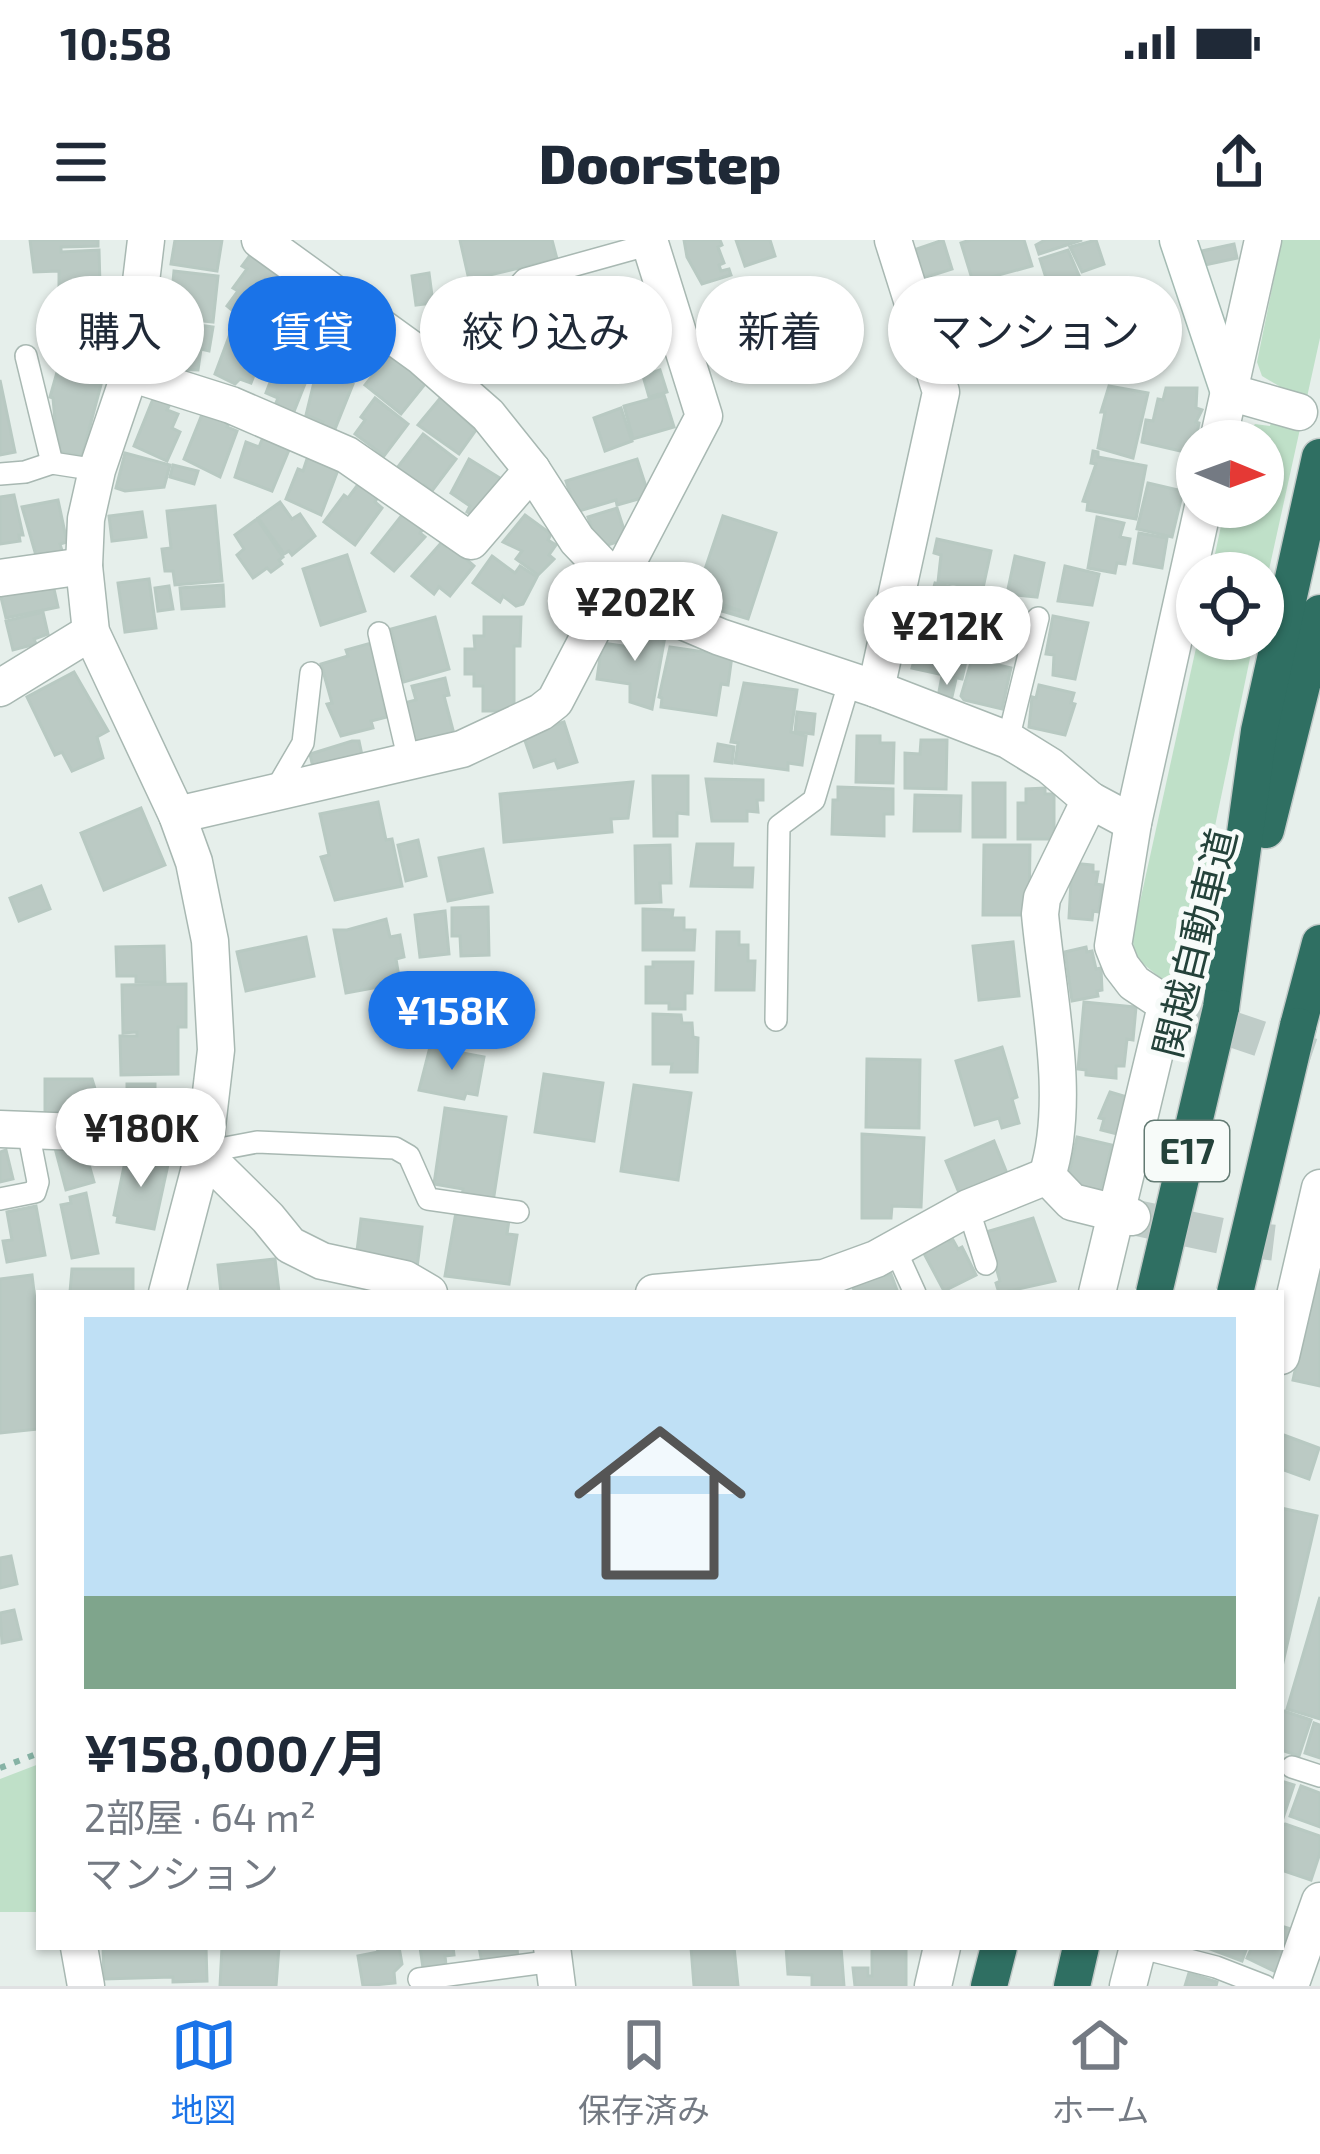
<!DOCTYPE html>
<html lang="ja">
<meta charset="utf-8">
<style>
:root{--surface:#fff;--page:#f6f6f7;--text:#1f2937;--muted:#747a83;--line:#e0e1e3;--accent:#1a73e8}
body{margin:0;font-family:"Exo 2","Noto Sans JP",sans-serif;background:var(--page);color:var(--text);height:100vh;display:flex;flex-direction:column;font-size:45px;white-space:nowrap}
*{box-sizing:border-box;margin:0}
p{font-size:39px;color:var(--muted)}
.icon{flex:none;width:66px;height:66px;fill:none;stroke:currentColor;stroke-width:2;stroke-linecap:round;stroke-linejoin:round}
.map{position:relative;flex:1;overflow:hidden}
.drawer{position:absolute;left:36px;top:1050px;width:1248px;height:660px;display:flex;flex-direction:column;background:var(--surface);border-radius:0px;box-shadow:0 3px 9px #0004}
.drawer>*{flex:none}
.hud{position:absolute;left:36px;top:36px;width:1248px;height:108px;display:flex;gap:24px}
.needle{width:78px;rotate:91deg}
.fabs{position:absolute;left:1176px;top:180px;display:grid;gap:24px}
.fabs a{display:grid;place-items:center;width:108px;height:108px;border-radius:50%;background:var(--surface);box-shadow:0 3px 9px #0004;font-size:60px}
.price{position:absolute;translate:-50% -102px;padding:0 27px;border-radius:42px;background:#fff;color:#222;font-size:39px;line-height:78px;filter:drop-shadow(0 3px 6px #0008)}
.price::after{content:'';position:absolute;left:50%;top:72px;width:36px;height:27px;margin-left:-18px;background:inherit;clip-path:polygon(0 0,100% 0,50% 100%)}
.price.selected{background:var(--accent);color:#fff}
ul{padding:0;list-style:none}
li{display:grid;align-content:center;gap:24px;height:636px;padding:0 48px}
li span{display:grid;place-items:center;height:372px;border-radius:0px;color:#555}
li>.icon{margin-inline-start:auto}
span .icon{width:216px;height:216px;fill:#fffc;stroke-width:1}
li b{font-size:51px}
.chip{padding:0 42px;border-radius:54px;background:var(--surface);box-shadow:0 3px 9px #0004;font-size:42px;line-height:108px}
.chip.selected{background:var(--accent);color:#fff}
.status{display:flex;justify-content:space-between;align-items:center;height:84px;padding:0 60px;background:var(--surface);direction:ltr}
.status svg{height:33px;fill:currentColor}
header{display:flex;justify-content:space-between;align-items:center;height:156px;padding:0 48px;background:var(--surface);font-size:54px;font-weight:800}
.tabs{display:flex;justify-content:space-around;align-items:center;height:168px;border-top:3px solid var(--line);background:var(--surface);font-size:33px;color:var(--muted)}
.tabs a{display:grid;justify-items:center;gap:6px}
.tabs .selected{color:var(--accent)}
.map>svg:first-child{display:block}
</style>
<div class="status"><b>10:58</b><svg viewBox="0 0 49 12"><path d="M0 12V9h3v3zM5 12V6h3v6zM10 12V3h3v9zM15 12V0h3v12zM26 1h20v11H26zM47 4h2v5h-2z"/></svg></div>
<header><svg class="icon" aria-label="menu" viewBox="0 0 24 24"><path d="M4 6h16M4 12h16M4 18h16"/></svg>Doorstep<svg class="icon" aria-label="share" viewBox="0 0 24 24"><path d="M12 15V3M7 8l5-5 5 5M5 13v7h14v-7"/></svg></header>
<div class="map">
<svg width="1320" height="1746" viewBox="0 0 1320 1746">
<rect width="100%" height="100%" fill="#e6efeb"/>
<!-- green -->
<g fill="#bfe0c8">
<polygon points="1282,0 1320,0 1320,98 1263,357 1263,333 1211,333 1225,267 1263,267 1263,201 1241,201 1255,184 1270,186 1279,146 1262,136 1257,122"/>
<polygon points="1198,399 1254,399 1180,754 1136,718 1132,698"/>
<polygon points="39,1524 39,1672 0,1672 0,1539"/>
</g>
<!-- building -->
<g fill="#bbcac4" stroke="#b8c9c2" stroke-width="3">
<polygon points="30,0 98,0 98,6 61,7 61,12 99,10 100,45 59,46 59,31 34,32"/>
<polygon points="175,0 222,0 217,31 171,24"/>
<polygon points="460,0 552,0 557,19 469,40"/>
<polygon points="684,0 720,0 722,5 718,7 724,23 719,25 721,31 729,29 731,35 702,44 687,17"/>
<polygon points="736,0 770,0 775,16 745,26"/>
<polygon points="943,0 952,29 924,38 914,10"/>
<polygon points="970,0 1024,0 1032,26 973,42 961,3"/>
<polygon points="1045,0 1082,0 1039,14 1036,5"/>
<polygon points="1096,0 1104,24 1082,32 1070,7"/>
<polygon points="1234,4 1237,18 1205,25 1202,11"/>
<polygon points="1068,10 1084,47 1080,49 1088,73 1060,82 1040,19"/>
<polygon points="251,14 283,36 249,84 227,66 238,51 233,48 247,29 242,26"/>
<polygon points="174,31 218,36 213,82 185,79 187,64 177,64 178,53 172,52"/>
<polygon points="429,33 433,63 416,65 412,36"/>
<polygon points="616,44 634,100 627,102 630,114 606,122 608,131 582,140 562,81 574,77 568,59"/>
<polygon points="296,47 326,66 299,108 266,85 271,77 274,80"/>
<polygon points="778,59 779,63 788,60 807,117 773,129 758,99 765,97 762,88 756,90 751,76 757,73 755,67"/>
<polygon points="731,68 736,71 741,89 747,87 752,118 748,120 752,133 732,140 720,111 716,112 707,76"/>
<polygon points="340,77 373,99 352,133 318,112"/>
<polygon points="170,81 213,87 209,111 201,109 198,130 165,129 164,109"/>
<polygon points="233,86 268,99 251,143 240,139 235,144 215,134"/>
<polygon points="292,112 314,121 293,174 276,163 278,158 266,153 279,119 288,122"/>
<polygon points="390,114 429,139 401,174 365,145"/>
<polygon points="61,118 106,126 82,216 59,212 60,205 57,204 53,158 50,157"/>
<polygon points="317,130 353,144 333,194 320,189 323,182 306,175"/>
<polygon points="660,130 667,152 649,157 643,136"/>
<polygon points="0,140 15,212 0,215"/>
<polygon points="1109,146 1148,153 1133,218 1098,208 1105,172 1101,172"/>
<polygon points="1166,148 1197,148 1196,168 1202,170 1196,182 1199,183 1193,214 1142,202 1146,180 1153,181 1158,159 1163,160"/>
<polygon points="155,154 171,162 167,170 178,174 172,188 180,192 167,221 134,206"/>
<polygon points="664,155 674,187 633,199 624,166"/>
<polygon points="442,156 461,169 458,173 476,190 459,214 418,185"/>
<polygon points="375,158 408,184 384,216 355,194 365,180 361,177"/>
<polygon points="621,168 632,201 605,211 594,178"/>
<polygon points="203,172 229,182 227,187 237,191 220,237 184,219"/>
<polygon points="423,194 456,219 432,251 424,245 420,249 397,228"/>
<polygon points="264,195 291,205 272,251 235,237 246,202 259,207"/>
<polygon points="1093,211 1098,212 1098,217 1146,226 1136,279 1087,270 1088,262 1083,261 1096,224 1091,223"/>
<polygon points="125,213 170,225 164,247 125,251 116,248"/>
<polygon points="309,213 338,230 321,275 286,259 298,229 303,231"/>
<polygon points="469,219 503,240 479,279 467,272 470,266 451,253"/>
<polygon points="637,219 649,256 617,265 616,260 576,272 566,241"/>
<polygon points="173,225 198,231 194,244 170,237"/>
<polygon points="359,243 378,257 375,262 382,268 355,305 324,282 344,255 348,258"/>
<polygon points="1148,243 1183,251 1172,297 1137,289"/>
<polygon points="14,255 23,295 19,295 20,301 0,304 0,257"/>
<polygon points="58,260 67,302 60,304 63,314 37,319 22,267"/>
<polygon points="280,262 292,279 300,274 315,296 292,315 289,311 284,314 258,278"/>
<polygon points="215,266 222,341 175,345 173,331 165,331 162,309 171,308 167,271"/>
<polygon points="617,268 627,299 598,308 588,277"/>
<polygon points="406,270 426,286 420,293 425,297 394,331 372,313"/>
<polygon points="142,272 146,297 112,301 109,276"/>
<polygon points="525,275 551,294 548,300 556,305 549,315 554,319 538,335 516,319 522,311 503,302"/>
<polygon points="723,276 776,293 748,379 715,369 716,365 741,371 696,356"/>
<polygon points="1097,277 1124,283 1120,297 1130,299 1125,324 1117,323 1115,333 1088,328"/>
<polygon points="257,279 283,317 279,320 282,324 271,332 267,328 253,338 237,315 244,309 235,295"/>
<polygon points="1139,293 1167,298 1162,328 1134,323"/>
<polygon points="937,299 991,311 983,348 938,342 941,315 934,313"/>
<polygon points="451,301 469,316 466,319 474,326 450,356 439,347 434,354 412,336 441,303 446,307"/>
<polygon points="347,315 365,371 321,385 303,329"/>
<polygon points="492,316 515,333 520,326 537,337 523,364 516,366 503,356 500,362 473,343"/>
<polygon points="1015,316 1044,323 1037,357 1007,354"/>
<polygon points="1065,326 1099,334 1092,365 1058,361"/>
<polygon points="149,339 156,388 125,392 118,343"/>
<polygon points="52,340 58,367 6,378 0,353"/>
<polygon points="935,343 981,354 962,439 912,428"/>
<polygon points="223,345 224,366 182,369 180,348"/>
<polygon points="169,346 173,369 158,371 155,348"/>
<polygon points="984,357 989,358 988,364 1021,369 1015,401 1009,400 1008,406 987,402 990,379 984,378"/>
<polygon points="43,372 48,394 34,399 36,404 13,410 6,381"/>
<polygon points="1053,376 1088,383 1075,439 1053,435 1054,415 1046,414"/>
<polygon points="435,377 449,429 404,442 391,389"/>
<polygon points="484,377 521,377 520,406 514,406 514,471 483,471 483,446 474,446 474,434 465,434 465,409 475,409 474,396 484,396"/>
<polygon points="641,380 666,391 652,469 630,462 630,444 597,439 602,403 637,408"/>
<polygon points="371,403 387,477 371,481 373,488 341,496 327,464 332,463 321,424 348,416 346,410"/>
<polygon points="670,407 732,416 728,445 721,444 716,475 661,467 662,458 659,457"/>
<polygon points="972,419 1011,428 1002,469 964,460 961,456"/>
<polygon points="74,432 108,491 97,497 103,518 72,531 62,512 55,515 27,457"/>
<polygon points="942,436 956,439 951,461 938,457"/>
<polygon points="445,438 449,455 444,456 454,494 414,504 404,463 416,460 412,446"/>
<polygon points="744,443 797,450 791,492 806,496 802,525 788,523 788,530 735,523 738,503 731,502"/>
<polygon points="1039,445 1074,453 1071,463 1075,464 1065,495 1029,487 1032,457 1036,458"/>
<polygon points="797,472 815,474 813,494 795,492"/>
<polygon points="564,482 577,522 558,528 555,520 534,527 523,495"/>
<polygon points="857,496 880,496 880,503 894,503 893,543 856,542"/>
<polygon points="921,500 947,500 946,549 905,548 905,513 920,514"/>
<polygon points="352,501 359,501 363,520 314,532 310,514"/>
<polygon points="718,504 734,507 732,523 715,521"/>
<polygon points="653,536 688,536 688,574 677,573 677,596 654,596"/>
<polygon points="706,539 763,540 763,560 757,560 758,572 747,571 747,581 712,581"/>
<polygon points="633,542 628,578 611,579 612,592 504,602 500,554"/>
<rect x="973" y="543" width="32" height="54"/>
<polygon points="838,547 893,549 893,574 884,574 884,596 832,594 833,560 838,560"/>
<polygon points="1045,548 1045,554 1054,554 1054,599 1018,599 1018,563 1026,563 1026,549"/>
<polygon points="915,555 961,556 960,591 914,591"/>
<polygon points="378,562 386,600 392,599 402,646 335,660 321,617 329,615 320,574"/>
<polygon points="141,568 165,625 104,650 81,593"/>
<polygon points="418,600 426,636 406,641 398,605"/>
<polygon points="697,604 733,604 732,628 753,628 752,647 691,646"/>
<polygon points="670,605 671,643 660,643 661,662 636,663 635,606"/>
<polygon points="984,605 1030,605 1029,675 983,675"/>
<polygon points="483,609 492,652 448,661 439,618"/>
<polygon points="1072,623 1093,625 1093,632 1098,632 1096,644 1102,645 1099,672 1093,671 1092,680 1069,678"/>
<polygon points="41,646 50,669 19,681 10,658"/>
<polygon points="488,667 489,715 461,716 460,696 452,696 452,668"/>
<polygon points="643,669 673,670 672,678 684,678 684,690 695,690 694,710 643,710"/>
<polygon points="445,671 449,714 420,717 415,675"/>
<polygon points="386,679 390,697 400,695 404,717 396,719 400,743 346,753 334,690 347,690"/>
<polygon points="717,692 739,692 739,705 748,705 748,721 755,721 754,750 716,750"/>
<polygon points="306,697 314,736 246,751 237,712"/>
<polygon points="1013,702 1019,756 979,760 973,706"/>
<polygon points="164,706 165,742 136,742 136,736 117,736 116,707"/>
<polygon points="1086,707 1087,712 1092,711 1096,729 1101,728 1102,750 1097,751 1098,756 1072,761 1065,712"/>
<polygon points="653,722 693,722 692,753 685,753 685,769 669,769 669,763 646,763 646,727 653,727"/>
<polygon points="186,744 186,787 178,787 178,834 121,835 120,796 137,796 137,792 123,793 122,745"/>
<polygon points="1084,762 1136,767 1133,800 1127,799 1124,826 1116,826 1116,838 1086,835 1086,830 1078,829"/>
<polygon points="653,774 681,775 682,783 692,783 693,797 698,798 697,832 671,832 672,824 653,824"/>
<polygon points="430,807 484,817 477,855 466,853 464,859 419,850"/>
<polygon points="1002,807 1017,857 1012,859 1019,883 1002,888 999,878 975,885 956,821"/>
<polygon points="867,819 920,820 919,888 866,887"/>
<polygon points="544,834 603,843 594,901 535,892"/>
<polygon points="45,839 92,839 96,852 123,861 123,876 45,876"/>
<polygon points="127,844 155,844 155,879 127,878"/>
<polygon points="634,845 691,853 678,940 621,931"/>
<polygon points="1110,852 1127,857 1117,894 1101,890 1104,879 1099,878"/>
<polygon points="445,868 506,877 493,962 462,957 463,949 434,944"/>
<polygon points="862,894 924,898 921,967 892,966 891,978 862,978"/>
<polygon points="1077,897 1112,905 1098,961 1067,943"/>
<polygon points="82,900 94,942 66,950 55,908"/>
<polygon points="994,901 1010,941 962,960 946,921"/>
<polygon points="6,910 13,939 0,942 0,912"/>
<polygon points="127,912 169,920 154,989 117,982 118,976 114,975"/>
<polygon points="86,953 98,1013 72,1018 61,965 71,963 70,957"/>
<polygon points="36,966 45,1015 7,1022 3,1001 12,1000 7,972"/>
<polygon points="456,972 509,980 507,994 517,995 509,1044 445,1036"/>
<polygon points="1033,978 1055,1041 999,1053 996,1043 1000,1041 986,992"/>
<polygon points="361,979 422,987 417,1028 356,1019"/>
<polygon points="945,994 949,1002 953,1000 958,1009 962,1007 976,1035 944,1051 920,1006"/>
<polygon points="275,1019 279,1052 221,1053 218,1025"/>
<polygon points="1318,1022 1320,1022 1320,1146 1293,1140"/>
<polygon points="72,1029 133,1029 133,1053 70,1052"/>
<polygon points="891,1034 898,1053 855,1053 852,1044"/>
<polygon points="32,1035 39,1093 39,1189 0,1193 0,1039"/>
<polygon points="1281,1194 1319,1208 1309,1239 1281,1229"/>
<polygon points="1281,1268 1317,1276 1281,1431"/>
<polygon points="11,1316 17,1344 0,1348 0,1318"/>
<polygon points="1320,1357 1320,1479 1287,1469"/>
<polygon points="14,1370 21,1399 2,1403 0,1373"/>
<polygon points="1281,1470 1311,1480 1299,1516 1281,1510"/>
<polygon points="1314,1483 1320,1485 1320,1518 1305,1513"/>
<polygon points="1281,1527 1285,1529 1281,1541 1294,1545 1282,1581 1281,1581"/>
<polygon points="1301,1546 1320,1553 1320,1587 1290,1576"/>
<polygon points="1285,1584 1320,1596 1320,1613 1311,1640 1281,1630 1281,1586"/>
<polygon points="1281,1686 1294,1690 1278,1733 1247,1718 1252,1707 1281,1707"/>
<polygon points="103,1707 206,1707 207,1741 173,1742 173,1737 104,1739"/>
<polygon points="222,1707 279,1707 276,1746 220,1746"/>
<polygon points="377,1707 399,1707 402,1724 394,1732 395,1743 363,1746 358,1716 378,1712"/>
<polygon points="420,1707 453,1707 454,1715 445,1716 446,1725 423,1728"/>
<polygon points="479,1707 527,1707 517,1709 518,1718 482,1723"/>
<polygon points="691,1707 734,1707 738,1746 694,1746"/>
<polygon points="786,1707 841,1707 844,1746 812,1746 812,1735 788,1734"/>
<polygon points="872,1707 914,1707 906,1708 906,1746 855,1746 853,1728 868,1728 868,1736 872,1736"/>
<polygon points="1205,1707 1247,1707 1242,1721"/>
<polygon points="1189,1733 1217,1742 1216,1746 1185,1746"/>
</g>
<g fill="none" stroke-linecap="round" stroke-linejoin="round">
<!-- street-tunnel -->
<g stroke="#bfccc8" stroke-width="36" stroke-dasharray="36 18" stroke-linecap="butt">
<polyline points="1175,770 1320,819"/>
<polyline points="1132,977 1226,997 1293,1005"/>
</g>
<defs>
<g id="lane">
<polyline points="515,50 525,39 651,4"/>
<polyline points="26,116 52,223"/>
<polyline points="0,234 25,232 52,223 97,230"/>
<polyline points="379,393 409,521"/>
<polyline points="1008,500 1038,378"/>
<polyline points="275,551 303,503 311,433"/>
<polyline points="776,780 779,586 814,560 850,440"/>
<polyline points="204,912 257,902 395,908 409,916 428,959 518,972"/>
<polyline points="0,959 35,952 38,942 28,891"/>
<polyline points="968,968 986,1024"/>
<polyline points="895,1009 915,1053"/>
<polyline points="1292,1527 1320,1536"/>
<polyline points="1138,1707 1216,1727 1265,1746"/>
<polyline points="419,1739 554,1721"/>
</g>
<g id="street">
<polyline points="146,0 130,133 97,230 86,279 84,326 91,392 177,575 194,622 210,701 216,810 204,912 167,1053"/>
<polyline points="260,0 422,117 488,175 532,230 577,300 618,343 666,374 720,397 876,449 1008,500 1050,526 1090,560 1133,583"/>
<polyline points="130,133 231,165 347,215 471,301 532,230"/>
<polyline points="1229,152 1299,172"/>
<polyline points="1218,201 1263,0"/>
<polyline points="0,338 84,326"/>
<polyline points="0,448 91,392"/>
<polyline points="876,449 941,152 893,0"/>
<path d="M1090 560 1042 658 1040 674C1047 754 1072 859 1047 936L1072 962 1132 977"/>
<polyline points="177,575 462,509 541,472 555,461 704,176 649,0"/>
<polyline points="1175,770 1134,743 1121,726 1113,706 1133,583 1203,267"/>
<polyline points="0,889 185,896 268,978 290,1005 322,1021 405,1039 429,1053"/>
<polyline points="654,1053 824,1038 876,1019 968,968 1047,936"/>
<polyline points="1097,1053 1166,766"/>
<polyline points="1281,1116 1320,948"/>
<polyline points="79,1707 86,1746"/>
<polyline points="552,1707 557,1746"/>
<polyline points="933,1746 942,1707"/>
<polyline points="1128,1746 1138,1707"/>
<polyline points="1290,1746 1320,1661"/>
</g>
<polyline id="secondary" points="1178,0 1229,152"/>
<g id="highway">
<polyline points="1266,590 1320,373"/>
<polyline points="1221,768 1259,491 1320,217"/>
<polyline points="1298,786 1320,703"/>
<polyline points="989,1746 999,1707"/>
<polyline points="1072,1746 1081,1707"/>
</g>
</defs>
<!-- lane casing -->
<use href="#lane" stroke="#a8b8b2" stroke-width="24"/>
<!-- street casing -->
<use href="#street" stroke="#a8b8b2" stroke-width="39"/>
<!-- secondary casing -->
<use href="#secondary" stroke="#a4bbb3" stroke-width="39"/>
<!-- highway casing -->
<use href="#highway" stroke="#c2cac8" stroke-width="39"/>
<!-- path -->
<polyline stroke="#86b3a5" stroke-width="6" stroke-dasharray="6 9" stroke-linecap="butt" points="0,1528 39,1513"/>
<!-- lane -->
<use href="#lane" stroke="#fff" stroke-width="21"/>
<!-- street -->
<use href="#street" stroke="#fff" stroke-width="36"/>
<!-- secondary -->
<use href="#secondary" stroke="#fff" stroke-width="36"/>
<!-- highway -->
<use href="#highway" stroke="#2f6f62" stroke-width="36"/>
<defs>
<g id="highway-bridge">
<polyline points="1154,1053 1221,768"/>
<polyline points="1235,1053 1298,786"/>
</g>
</defs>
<!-- highway-bridge casing -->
<use href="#highway-bridge" stroke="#c2cac8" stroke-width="39" stroke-linecap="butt"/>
<!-- highway-bridge -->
<use href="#highway-bridge" stroke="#2f6f62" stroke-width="36"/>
</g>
<g text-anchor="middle" stroke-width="10" stroke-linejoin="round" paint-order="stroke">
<!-- shield labels -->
<rect fill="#f7fbf9" stroke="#637a73" stroke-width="3" x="1145" y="881" width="84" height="60" rx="9"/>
<g font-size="36" font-weight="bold" fill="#24423a">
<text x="1187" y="924">E17</text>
</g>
<!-- street labels -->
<g font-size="39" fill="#24423a" stroke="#f7fbf9">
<text transform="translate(1195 703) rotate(-76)" y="14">関越自動車道</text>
</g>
</g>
</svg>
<div class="fabs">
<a><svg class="needle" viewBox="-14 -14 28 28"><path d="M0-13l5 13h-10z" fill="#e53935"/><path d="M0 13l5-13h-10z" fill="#747a83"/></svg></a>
<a><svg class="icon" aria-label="locate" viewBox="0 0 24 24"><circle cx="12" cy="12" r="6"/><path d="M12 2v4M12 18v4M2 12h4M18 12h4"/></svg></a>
</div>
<b class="price" style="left:635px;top:424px">¥202K</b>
<b class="price" style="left:947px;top:448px">¥212K</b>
<b class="price selected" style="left:452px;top:833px">¥158K</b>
<b class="price" style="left:141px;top:950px">¥180K</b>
<div class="hud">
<a class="chip">購入</a>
<a class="chip selected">賃貸</a>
<a class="chip">絞り込み</a>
<a class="chip">新着</a>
<a class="chip">マンション</a>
</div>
<section class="drawer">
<ul>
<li><span style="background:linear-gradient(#bfe0f5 75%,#7fa58c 0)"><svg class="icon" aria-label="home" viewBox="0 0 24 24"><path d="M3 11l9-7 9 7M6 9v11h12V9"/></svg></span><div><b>¥158,000/月</b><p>2部屋 · 64 m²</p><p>マンション</p></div></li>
</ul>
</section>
</div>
<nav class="tabs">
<a class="selected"><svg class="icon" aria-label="map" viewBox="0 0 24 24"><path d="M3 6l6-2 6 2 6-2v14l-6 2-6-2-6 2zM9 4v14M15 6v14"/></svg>地図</a>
<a><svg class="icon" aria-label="saved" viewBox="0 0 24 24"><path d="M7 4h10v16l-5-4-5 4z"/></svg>保存済み</a>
<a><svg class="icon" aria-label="home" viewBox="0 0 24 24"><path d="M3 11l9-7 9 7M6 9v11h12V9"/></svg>ホーム</a>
</nav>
